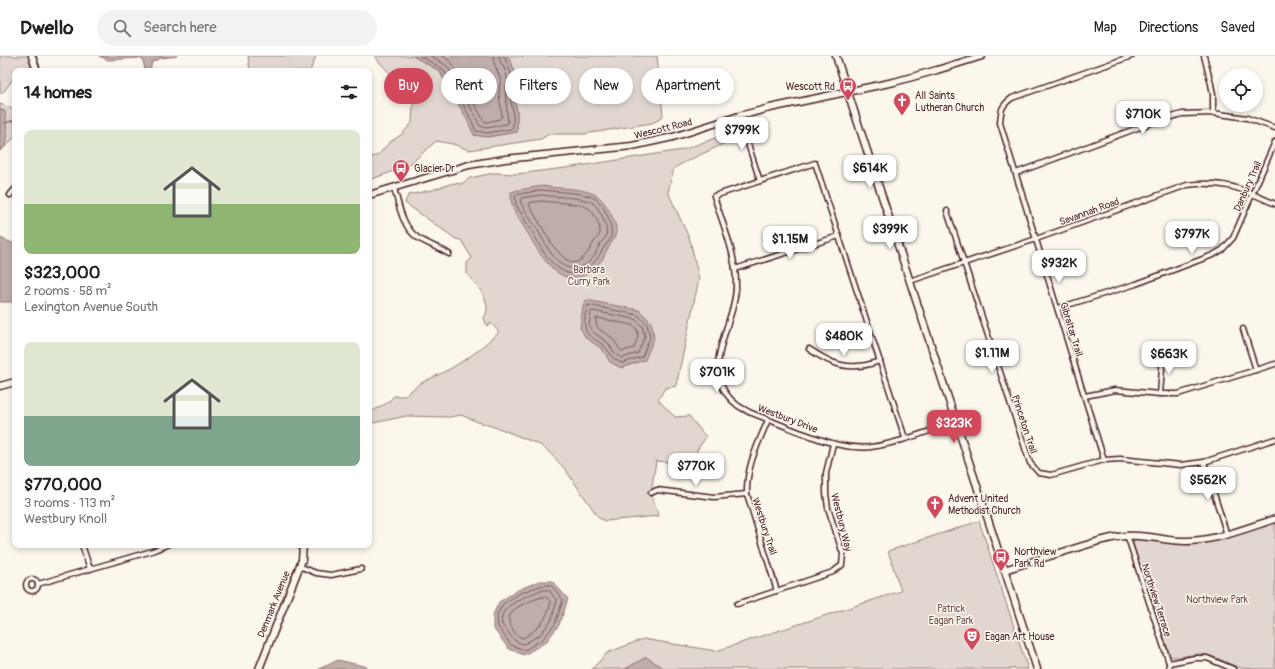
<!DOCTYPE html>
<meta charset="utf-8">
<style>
:root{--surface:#fff;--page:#f2f2f2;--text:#202124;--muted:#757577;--line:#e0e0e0;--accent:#d1495b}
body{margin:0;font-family:Pangolin,sans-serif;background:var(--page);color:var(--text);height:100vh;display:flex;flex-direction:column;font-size:15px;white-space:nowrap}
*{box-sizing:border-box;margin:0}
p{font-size:13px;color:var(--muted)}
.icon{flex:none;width:22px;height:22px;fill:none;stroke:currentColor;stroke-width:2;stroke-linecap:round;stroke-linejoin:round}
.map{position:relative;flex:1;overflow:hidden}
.drawer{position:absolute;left:12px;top:12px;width:360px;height:480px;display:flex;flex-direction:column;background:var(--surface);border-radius:8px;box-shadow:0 2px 6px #0003}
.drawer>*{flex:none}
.banner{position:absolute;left:384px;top:12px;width:380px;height:36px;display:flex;gap:8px}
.tools{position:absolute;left:1219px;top:12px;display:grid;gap:8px}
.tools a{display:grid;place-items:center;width:44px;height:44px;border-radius:50%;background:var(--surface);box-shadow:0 2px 6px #0003;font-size:20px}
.price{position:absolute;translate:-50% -34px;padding:0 9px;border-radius:8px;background:#fff;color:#222;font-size:13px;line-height:26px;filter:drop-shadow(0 1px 2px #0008)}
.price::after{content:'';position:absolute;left:50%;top:24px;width:12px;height:9px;margin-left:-6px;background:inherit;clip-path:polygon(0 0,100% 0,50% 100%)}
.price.selected{background:var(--accent);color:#fff}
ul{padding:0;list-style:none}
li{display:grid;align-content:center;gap:8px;height:212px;padding:0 12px}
li span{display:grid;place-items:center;height:124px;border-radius:8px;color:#555}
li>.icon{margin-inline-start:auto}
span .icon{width:72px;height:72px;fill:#fffc;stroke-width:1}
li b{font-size:17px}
h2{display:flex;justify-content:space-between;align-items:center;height:48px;padding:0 12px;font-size:17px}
.pill{padding:0 14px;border-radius:18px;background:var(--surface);box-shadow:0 2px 6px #0003;font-size:14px;line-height:36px}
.pill.selected{background:var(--accent);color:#fff}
header{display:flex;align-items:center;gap:24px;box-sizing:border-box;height:56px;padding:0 20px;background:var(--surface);border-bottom:1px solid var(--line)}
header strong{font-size:19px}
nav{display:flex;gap:22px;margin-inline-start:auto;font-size:14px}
.search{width:280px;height:36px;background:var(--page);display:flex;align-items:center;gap:10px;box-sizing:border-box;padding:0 14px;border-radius:22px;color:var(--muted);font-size:15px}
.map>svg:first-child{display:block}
</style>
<header>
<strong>Dwello</strong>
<div class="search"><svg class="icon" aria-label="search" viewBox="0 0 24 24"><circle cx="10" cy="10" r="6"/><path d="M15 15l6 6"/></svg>Search here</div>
<nav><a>Map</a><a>Directions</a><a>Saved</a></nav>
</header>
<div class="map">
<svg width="1275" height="613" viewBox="0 0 1275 613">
<rect width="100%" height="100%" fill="#fbf7ec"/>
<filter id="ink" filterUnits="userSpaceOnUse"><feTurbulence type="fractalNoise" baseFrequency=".025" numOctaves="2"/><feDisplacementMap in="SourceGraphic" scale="8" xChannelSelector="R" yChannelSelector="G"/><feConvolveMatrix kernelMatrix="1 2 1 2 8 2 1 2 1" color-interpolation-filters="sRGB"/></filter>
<g filter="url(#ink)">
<!-- green -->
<g fill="#e2d7d0" stroke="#967b7e">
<polygon points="0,0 30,0 36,15 15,15 15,22 13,23 5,34 0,38"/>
<polygon points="248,0 316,0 310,15 250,15"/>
<polygon points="374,0 413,0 439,15 467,63 474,79 487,81 517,76 517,55 514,42 514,32 518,27 512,8 507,0 657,0 663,59 660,63 652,67 584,78 549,78 541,83 469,94 453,88 436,85 408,110 369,124 369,102 378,99 390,86 401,79 412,67 413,47 405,34"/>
<polygon points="0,48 9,51 15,56 15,81 0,95"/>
<path d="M735 75 738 81 687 105 674 112 668 136 690 184 699 223 676 330 665 332 658 344 675 361 689 360 706 381 697 394 695 409 656 405 651 437 659 460 605 465 599 462 565 413 548 395 540 389 501 373 478 366 461 359 450 361 406 360 369 368V357L387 347 394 340H404L421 327 450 313 475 297 499 276 491 267 487 270 484 262C494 247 477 229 467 219V207L472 202 461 184 456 183 405 147 408 139 432 134 453 127 461 128 470 122 494 117 517 118 573 111 682 94Z"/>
<polygon points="979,465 1028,613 592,613 607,597 643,583 716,595 901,535 888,495"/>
<path d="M1275 466V613C1265 613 1250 613 1241 612 1227 608 1215 599 1200 598 1192 598 1176 603 1170 600L1133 488 1134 484 1136 483 1189 489 1207 487Z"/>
</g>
<!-- water -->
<g fill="#bfadaa" stroke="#907477">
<polygon points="99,0 177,0 161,2 152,6 150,15 145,15 143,4 139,2 108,4"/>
<polygon points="413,0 507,0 512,8 518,27 514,32 514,42 517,55 517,76 487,81 474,79 467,63 440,15"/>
<polygon points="0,53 5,55 7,75 5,91 0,95"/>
<path d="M542 130C560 133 580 131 596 139 604 143 615 163 616 172 617 182 611 186 607 194 605 197 604 202 601 205 571 241 548 213 531 183 527 174 513 157 512 148 511 144 511 140 511 136L518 134Z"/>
<polygon points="0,182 15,188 15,246 0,246"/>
<polygon points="586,244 639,254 651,266 654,282 645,304 621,312 610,306 602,293 586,282 580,272 583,250"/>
<polygon points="539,525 552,525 568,543 559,569 546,586 524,599 509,593 493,572 493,559 499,546 518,534"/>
<polygon points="646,601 665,613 625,613"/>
<polygon points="338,604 367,611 369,613 319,613"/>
</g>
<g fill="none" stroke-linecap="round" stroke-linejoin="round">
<!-- shore -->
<g stroke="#79585e" stroke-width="1">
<polyline points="420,0 443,13 470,61 476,75 487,77 511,73 513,71 513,55 510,42 510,32 514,25 504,0"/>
<polyline points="431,0 447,10 457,26 463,39 475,59 480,70 487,72 506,68 508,67 505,33 508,24 504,12 500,5 499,0"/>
<path d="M443 0C456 8 461 23 468 36 473 46 479 55 484 65L487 66 500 63 502 61C501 48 497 36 501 24L494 7 493 0"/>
<path d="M542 134C556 136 585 136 596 143 604 149 614 171 611 181 610 185 605 189 603 193 593 211 578 227 558 212 545 202 539 188 532 175 526 166 521 157 516 149L515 140 516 139Z"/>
<path d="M542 139C554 141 584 141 593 147 600 152 609 173 606 180 604 184 600 187 599 190 597 193 596 196 595 199 586 211 575 217 561 208 550 199 544 185 537 173 531 164 526 156 521 147L520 144 522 142Z"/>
<path d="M542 145C554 147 578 146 588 152 593 154 601 170 600 176 600 180 596 183 594 186 589 195 584 205 573 207L565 203 553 190 529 149 530 147Z"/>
<path d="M588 249 638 259 647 268 650 281 642 301 622 307C609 302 612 297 604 290 592 279 583 282 585 261 586 257 586 253 588 249Z"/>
<polygon points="593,255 635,263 642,270 645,280 638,297 622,302 616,299 608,287 593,276 589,270 591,256"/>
<path d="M598 262 632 269 637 273 638 280 634 292 623 295H621C618 290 615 285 611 281 604 275 595 275 596 263Z"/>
<polygon points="551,529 563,544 555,568 543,583 525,594 511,589 498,571 497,559 503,548 520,537 540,530"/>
<path d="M541 534H549L557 545 551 565 540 579 524 588C516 587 512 583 508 576 506 574 503 571 502 568 497 549 528 540 541 534Z"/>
<path d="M542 541H546L551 546C546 565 539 573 523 582 517 581 515 577 512 572 499 554 530 545 542 541Z"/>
</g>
<!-- stream -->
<polyline stroke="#907477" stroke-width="1.5" points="5,67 15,64"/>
<defs>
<g id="street">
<polyline points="1204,0 1211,28 1213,39 1213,57"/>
<polyline points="739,60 760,125"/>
<polyline points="1016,117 1151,67 1182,58 1213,57 1247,62 1275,72"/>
<path d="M394 132C399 149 402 171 418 182 428 188 439 192 449 198"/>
<polyline points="10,139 15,133"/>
<polyline points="947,155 1030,407 1039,417 1051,419 1104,404 1120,403 1181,409 1204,406 1275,383"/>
<polyline points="735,213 839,180"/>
<path d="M910 225 1036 183 1187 129C1225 124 1242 133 1275 148"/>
<polyline points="1058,252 1136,228 1213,199 1222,194 1233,182 1275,86"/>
<polyline points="1243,273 1256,314"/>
<path d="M809 293C824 303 839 312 858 310 865 310 873 307 880 305"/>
<polyline points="1160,338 1163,299"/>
<polyline points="1085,340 1115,334 1160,338 1178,338 1275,308"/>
<path d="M768 364C758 388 746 411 747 438L777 535"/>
<path d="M905 382 815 107 714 140C723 169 736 198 736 228 737 268 695 314 736 348 739 351 744 353 749 356 765 362 781 369 797 375 822 384 844 394 871 391 900 387 928 375 956 366"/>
<path d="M1104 404 1000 67C1001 54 1001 50 1012 42L1132 0"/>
<polyline points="1204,406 1227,479"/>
<polyline points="651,437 657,434 714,441 747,438"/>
<polyline points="1127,479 1169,607 1169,613"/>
<polyline points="82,489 90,513"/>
<polyline points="299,510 316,517 331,519 361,513"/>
<circle cx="32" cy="529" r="6"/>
<polyline points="38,528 152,495 167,489"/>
<polyline points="737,548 833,516 842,509 843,498 828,452 826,437 826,417 833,388"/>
<polyline points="1169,607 1195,602 1207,602 1233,613"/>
</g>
<g id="secondary">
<polyline points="32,0 37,15"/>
<polyline points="836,0 1037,613"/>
<polyline points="369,139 469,109 505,103 632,90 673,81 739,60 770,52 894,26 937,14 982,0"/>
<polyline points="0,330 15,326"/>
<path d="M1004 514 1099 485C1108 483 1118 480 1127 480 1147 478 1168 486 1188 485 1218 484 1247 472 1275 463"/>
<polyline points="259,613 302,504 303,489"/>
</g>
</defs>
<!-- street casing -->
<use href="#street" stroke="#4a1f2b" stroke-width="7"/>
<!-- secondary casing -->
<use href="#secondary" stroke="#4a1f2b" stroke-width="9"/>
<!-- street -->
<use href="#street" stroke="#fbf7ec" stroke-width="4"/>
<!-- secondary -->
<use href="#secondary" stroke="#fbf7ec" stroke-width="6"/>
</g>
</g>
<!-- icons -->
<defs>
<symbol id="bus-pin" viewBox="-11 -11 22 30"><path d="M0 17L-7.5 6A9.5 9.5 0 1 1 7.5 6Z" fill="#d1495b" stroke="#fbf7ec"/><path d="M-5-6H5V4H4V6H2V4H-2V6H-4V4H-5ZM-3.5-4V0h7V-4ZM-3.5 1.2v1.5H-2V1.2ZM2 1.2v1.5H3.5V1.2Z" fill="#fff"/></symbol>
<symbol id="church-pin" viewBox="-11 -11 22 30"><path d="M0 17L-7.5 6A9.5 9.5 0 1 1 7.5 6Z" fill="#d1495b" stroke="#fbf7ec"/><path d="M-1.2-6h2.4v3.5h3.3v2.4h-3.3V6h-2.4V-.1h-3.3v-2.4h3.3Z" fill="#fff"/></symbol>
<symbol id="theatre-pin" viewBox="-11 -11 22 30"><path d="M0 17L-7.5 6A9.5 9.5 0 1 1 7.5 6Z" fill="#d1495b" stroke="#fbf7ec"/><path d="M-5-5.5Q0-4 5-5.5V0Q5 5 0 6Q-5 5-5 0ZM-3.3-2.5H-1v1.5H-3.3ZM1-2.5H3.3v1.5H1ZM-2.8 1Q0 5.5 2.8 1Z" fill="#fff"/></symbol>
</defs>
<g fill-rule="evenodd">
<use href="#bus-pin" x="838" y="20" width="20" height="27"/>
<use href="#church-pin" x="892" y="35" width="20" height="27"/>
<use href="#bus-pin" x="391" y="102" width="20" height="27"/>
<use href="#church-pin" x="925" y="438" width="20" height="27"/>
<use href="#bus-pin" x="991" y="491" width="20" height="27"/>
<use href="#theatre-pin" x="962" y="570" width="20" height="27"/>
</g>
<g text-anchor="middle" stroke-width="3" stroke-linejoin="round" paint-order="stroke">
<!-- poi labels -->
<g font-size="10" fill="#4a1f2b" stroke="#fbf7ec" text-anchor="start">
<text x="835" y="34" text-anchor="end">Wescott Rd</text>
<text x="915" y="43">All Saints<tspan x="915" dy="12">Lutheran Church</tspan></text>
<text x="414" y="116">Glacier Dr</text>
<text x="948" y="446">Advent United<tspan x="948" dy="12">Methodist Church</tspan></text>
<text x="1014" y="499">Northview<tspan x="1014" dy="12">Park Rd</tspan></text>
<text x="985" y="584">Eagan Art House</text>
</g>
<!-- street labels -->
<g font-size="10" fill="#4a1f2b" stroke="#fbf7ec">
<text transform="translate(663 72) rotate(-14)" y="4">Wescott Road</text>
<text transform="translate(1247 130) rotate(-66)" y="4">Danbury Trail</text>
<text transform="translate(1089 155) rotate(-20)" y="4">Savannah Road</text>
<text transform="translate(1072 273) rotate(73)" y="4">Gibraltar Trail</text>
<text transform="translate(788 362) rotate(21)" y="4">Westbury Drive</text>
<text transform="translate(1025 368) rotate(72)" y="4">Princeton Trail</text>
<text transform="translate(842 466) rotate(76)" y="4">Westbury Way</text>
<text transform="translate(765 470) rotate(72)" y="4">Westbury Trail</text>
<text transform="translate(1157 544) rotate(72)" y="4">Northview Terrace</text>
<text transform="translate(273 548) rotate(-68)" y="4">Denmark Avenue</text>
</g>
<!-- park labels -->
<g font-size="10" fill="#704d54" stroke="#fbf7ec">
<text x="589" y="217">Barbara<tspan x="589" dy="12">Curry Park</tspan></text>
<text x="1217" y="547">Northview Park</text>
<text x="951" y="556">Patrick<tspan x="951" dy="12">Eagan Park</tspan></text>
</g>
</g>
</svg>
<div class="tools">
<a><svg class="icon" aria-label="locate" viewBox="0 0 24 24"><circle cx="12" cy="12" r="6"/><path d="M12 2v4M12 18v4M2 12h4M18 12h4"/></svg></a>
</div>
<b class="price" style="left:1143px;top:79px">$710K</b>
<b class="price" style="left:742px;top:95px">$799K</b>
<b class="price" style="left:870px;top:133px">$614K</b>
<b class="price" style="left:890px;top:194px">$399K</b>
<b class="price" style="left:1192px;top:199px">$797K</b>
<b class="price" style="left:790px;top:204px">$1.15M</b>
<b class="price" style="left:1059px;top:228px">$932K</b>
<b class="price" style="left:844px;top:301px">$480K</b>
<b class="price" style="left:992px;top:318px">$1.11M</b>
<b class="price" style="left:1169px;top:319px">$663K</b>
<b class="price" style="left:717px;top:337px">$701K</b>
<b class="price selected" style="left:954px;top:388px">$323K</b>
<b class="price" style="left:696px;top:431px">$770K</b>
<b class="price" style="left:1208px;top:445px">$562K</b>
<div class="banner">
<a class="pill selected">Buy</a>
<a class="pill">Rent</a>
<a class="pill">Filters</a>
<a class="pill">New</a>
<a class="pill">Apartment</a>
</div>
<section class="drawer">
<h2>14 homes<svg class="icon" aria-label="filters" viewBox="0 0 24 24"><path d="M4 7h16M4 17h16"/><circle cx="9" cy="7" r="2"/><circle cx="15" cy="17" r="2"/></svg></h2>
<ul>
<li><span style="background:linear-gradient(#dfe7d0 60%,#8fb573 0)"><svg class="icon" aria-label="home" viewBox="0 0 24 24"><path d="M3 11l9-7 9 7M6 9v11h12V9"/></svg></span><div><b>$323,000</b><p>2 rooms · 58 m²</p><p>Lexington Avenue South</p></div></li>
<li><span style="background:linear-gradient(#dfe7d0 60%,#7fa58c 0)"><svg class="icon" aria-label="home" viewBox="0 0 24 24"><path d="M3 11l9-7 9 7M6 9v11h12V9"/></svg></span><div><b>$770,000</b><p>3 rooms · 113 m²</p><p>Westbury Knoll</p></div></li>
</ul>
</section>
</div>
